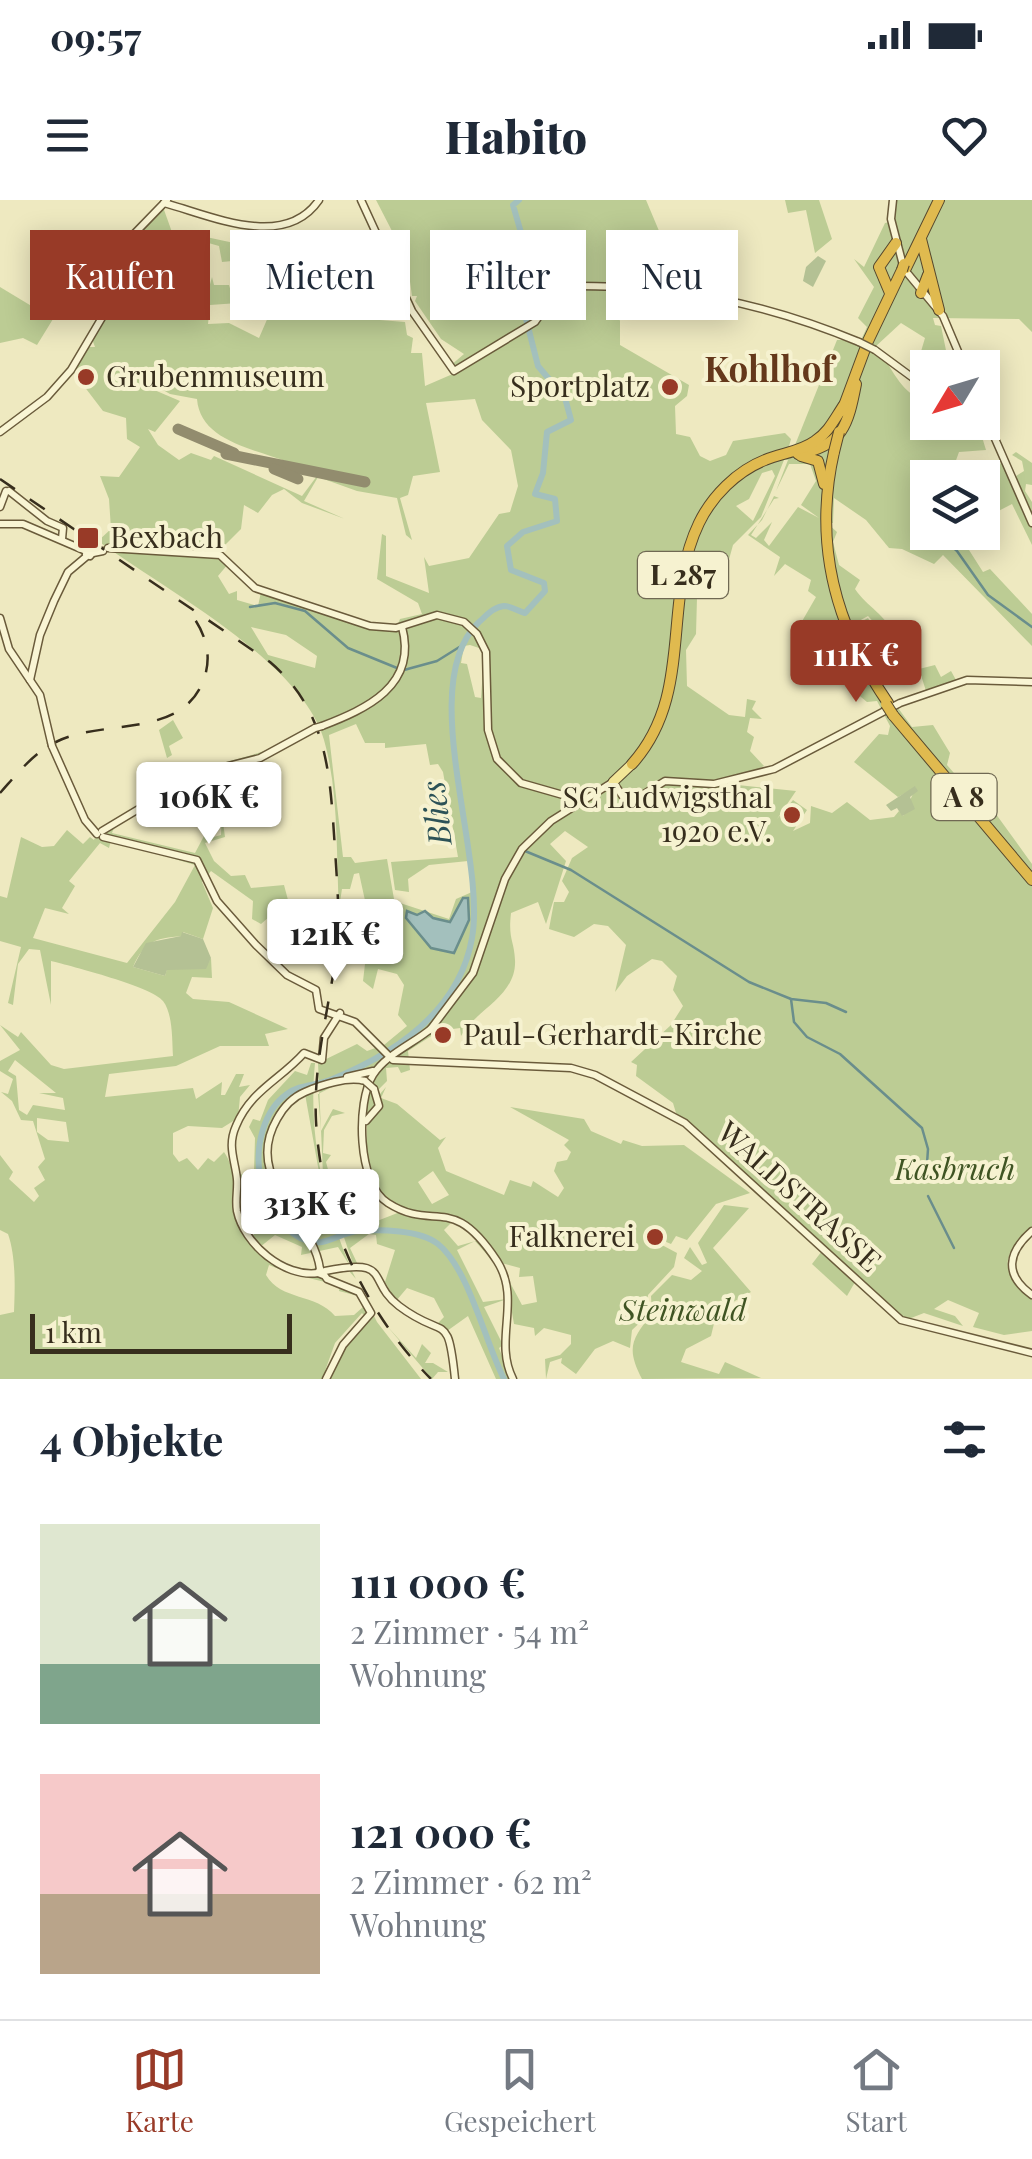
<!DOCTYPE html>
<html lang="de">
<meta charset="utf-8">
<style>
:root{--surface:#fff;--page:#f6f6f7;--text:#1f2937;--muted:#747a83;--line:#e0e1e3;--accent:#983a27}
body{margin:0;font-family:"Playfair Display",serif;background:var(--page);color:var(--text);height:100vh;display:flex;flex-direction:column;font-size:38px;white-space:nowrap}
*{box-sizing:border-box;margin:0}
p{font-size:32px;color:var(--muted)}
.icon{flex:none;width:55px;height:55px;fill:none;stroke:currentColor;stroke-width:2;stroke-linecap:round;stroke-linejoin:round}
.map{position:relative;height:1179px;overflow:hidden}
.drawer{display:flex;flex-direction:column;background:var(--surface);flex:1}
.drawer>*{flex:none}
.top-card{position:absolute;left:30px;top:30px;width:972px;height:90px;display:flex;gap:20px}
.needle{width:65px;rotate:232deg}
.fabs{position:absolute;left:910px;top:150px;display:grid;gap:20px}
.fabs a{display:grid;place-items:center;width:90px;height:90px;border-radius:0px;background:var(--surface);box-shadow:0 5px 25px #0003;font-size:50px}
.scale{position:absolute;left:30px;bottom:25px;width:262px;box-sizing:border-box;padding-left:10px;border:5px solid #372e1d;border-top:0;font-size:28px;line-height:35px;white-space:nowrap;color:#372e1d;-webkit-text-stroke:8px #f6f2d0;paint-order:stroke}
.price{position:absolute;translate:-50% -85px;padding:0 22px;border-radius:10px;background:#fff;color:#222;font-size:32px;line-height:65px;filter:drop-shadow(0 2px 5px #0008)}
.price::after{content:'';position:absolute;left:50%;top:60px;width:30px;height:22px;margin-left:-15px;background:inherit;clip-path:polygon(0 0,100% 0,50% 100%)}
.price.active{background:var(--accent);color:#fff}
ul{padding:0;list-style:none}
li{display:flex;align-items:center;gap:30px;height:250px;padding:0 40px}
li span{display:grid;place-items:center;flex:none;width:280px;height:200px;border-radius:0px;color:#555}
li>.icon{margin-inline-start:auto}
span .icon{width:120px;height:120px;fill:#fffc;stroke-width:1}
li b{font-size:42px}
h2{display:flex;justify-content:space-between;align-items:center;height:120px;padding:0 40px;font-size:42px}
.pill{padding:0 35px;border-radius:0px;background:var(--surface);box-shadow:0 5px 25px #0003;font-size:35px;line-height:90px}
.pill.active{background:var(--accent);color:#fff}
.status{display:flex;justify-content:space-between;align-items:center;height:70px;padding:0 50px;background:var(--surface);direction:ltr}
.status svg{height:28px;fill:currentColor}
header{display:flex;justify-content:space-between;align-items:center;height:130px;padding:0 40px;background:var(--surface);font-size:45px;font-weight:800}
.dock{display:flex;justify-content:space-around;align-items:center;height:140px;border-top:2px solid var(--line);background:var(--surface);font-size:28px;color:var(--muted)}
.dock a{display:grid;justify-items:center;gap:5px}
.dock .active{color:var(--accent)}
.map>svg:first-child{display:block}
</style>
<div class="status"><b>09:57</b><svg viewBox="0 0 49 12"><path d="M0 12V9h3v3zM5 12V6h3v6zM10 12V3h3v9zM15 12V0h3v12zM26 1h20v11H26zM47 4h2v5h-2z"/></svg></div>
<header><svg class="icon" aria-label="menu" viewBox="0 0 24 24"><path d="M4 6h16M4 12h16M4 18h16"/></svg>Habito<svg class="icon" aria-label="heart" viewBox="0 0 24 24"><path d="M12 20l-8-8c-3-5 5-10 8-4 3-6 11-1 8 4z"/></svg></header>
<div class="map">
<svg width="1032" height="1179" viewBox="0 0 1032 1179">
<rect width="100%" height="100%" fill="#eee9c0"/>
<!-- green -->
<g fill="#bccc94" fill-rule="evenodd">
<path d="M376 0H646L670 57 666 66 670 83 702 95 700 111 611 95 620 121V145L689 185 687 196 675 206 676 234 690 237 700 256 710 261 726 255 733 241 785 233 791 239 788 250H793L837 140H861L867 127 858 118 874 87 854 59 864 67 885 23 894 21 896 0H1032V132L1019 119 933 118 935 125 941 126 948 160 945 167 928 166 927 173 917 165 925 138 901 123 875 147C890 163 895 182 914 196L911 200 920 207 927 206 928 222 943 223 950 229 982 237 986 250 959 252 950 277 928 278 927 301 917 310 927 317 928 332 970 333 962 339 983 372 990 369 1032 414V446L943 355 934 364 902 349 889 348 866 320 834 298 833 323H827L837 332 833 342 839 365 860 380 855 389C867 407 887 415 894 436L881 459 879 453 887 437 868 416 850 426 871 471 912 527 933 525 950 553 947 565 979 602 993 610 1032 664V1027C1001 1054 998 1073 1032 1099V1131L1004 1135 973 1127 979 1113 948 1100 934 1109 955 1116 963 1126 924 1113 906 1120 676 913 673 903 636 876 637 865 631 862 671 825 683 806 673 790 677 776 662 761 652 759 627 776 615 792 626 745 608 726 594 724 574 737 549 729 554 702H564L569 692 562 681 572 658 588 647 565 631 550 644 566 661 546 724 538 702 511 713C508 739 514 740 515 760 517 796 475 810 461 836L460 828 439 831 408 851 410 870 401 873 398 867 386 868 387 881 378 890 380 894 386 887 381 898 397 904 440 940 446 937 438 948 446 971 504 995 510 980 531 987 533 981 558 997 564 988 554 971 557 962 567 960 571 952 564 945 569 940 510 907 584 919 591 931 621 944 623 940 642 946 684 945 750 993 716 1004 687 1040 676 1036 671 1044 664 1041 662 1045 677 1053 674 1067 648 1095 647 1116 632 1130 630 1148 613 1141 595 1149 576 1174 561 1163 562 1158 550 1162 546 1179 545 1159 560 1155 571 1144V1135L544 1128 535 1136 534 1128 514 1124 505 1073 522 1105 537 1102 533 1076 519 1077 520 1068 501 1063 470 1025 443 1013 452 1022 444 1030 458 1046 479 1040 498 1067 475 1041 457 1050 483 1102 507 1099 484 1107 503 1145 499 1148 511 1179H496L468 1116 447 1131 437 1124 444 1117 434 1098 407 1088 396 1101 385 1082 395 1050 377 1044 376 1035 369 1034 350 1048 358 1065 354 1067 323 975 318 863 357 844 367 851 384 845 407 826 398 815 404 785 397 774 378 769 373 789 363 781 367 747 379 749 381 730 371 728 359 673 354 674 350 689H342L339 708C336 654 339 592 324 540 302 462 164 389 98 341L111 329 109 299 100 276 119 277 140 247 127 239 126 218 103 211 74 173 89 147H95L92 139 103 120 128 118 138 93 162 99 166 93H179L180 86 170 83 175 58H153L152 64 135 61 137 35 163 7 173 35 183 32 248 46 245 97 267 101 265 47 275 46 277 62 311 55 327 107 363 105 360 84 377 80 405 119 397 111 329 110V116L405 122 407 135 413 138 411 153H422L425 186 455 173 450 166 464 154 441 139 415 101 417 96H412L407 60ZM638 34 656 39 666 89 609 85 614 39ZM205 42 219 46 222 62 232 61 234 47 240 48 238 96 232 95 229 85H214L212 77 209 88H199L207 49 196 86 189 85 198 49ZM238 103 272 108 259 138 229 123 208 124 210 105ZM120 165 170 194 197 199C201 251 281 250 317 276L302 296 214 256 211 260 191 253 179 260 158 245 148 229 155 232 180 201 152 189ZM475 199 482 220 511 250 518 286 510 312 499 314 469 358 429 366 424 357 429 393 386 376V336L382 334 377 379 418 403 422 414 400 419 398 424 381 425 261 392 258 406 237 400V391L229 394 218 376 228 364 217 353 241 329 244 305 258 313 272 295 284 289 302 303 345 319 304 301 318 277 357 291 397 298 406 335 412 340 400 298 408 295 413 276 440 272 426 203ZM784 260H788L776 291 789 264H810L816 281 801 305 819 318 798 307 769 346 764 340 772 322 756 338 751 335 774 299 779 298 774 296 762 320 748 335 780 357 774 376 785 364 811 380 808 391 816 397 801 423 835 453 855 492 867 502 877 501 890 526 888 535 879 534 854 562 898 597 916 587 903 616 899 611 894 617 870 620 847 602 832 613 811 606 810 623 793 631 807 610 793 600 777 619 796 591 728 584 764 566 750 551 754 537 747 532 750 518 762 519 752 509 756 501 747 499 745 517 729 515 687 486 686 450 696 434 697 398 718 395 711 381 728 363 733 345 761 317ZM772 270 775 276 753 321 736 306 749 299 762 273ZM251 427 286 435 317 456 315 468 268 455ZM470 445 482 449 484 455 481 498 475 497 467 464 461 463 464 446ZM356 524 365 543H385V548L426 544 430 565 438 564 443 572 458 657 391 662 395 690 409 692 408 679 429 665 468 661 472 692 456 699 449 719 400 703 388 711 394 699 387 659 355 663 351 657H343L329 535ZM346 880 363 885C376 942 348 963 400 1012L377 1021 356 1020 375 1003 341 1018 326 962 331 955 323 953 324 930 332 916 345 913 333 909 321 931 318 894ZM433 971 449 995 432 1004 418 982Z"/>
<polygon points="785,0 819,0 832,39 815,53 806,10 788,13"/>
<polygon points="0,87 53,119 37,145 23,138 0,143"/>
<polygon points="1016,252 1032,263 1032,285 1026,284 1025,291 1032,302 1032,345 1012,304 983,319 983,281 997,273 1001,262 1011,279 1024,271 1022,261 1012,255"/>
<polygon points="868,418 882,442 867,451 853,426"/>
<polygon points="935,465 941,477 951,471 956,480 926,491 919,469"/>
<polygon points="173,520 183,538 169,546 172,555 167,558 159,530"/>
<path d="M287 540 290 544C249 569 131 588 112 633L195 653 204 636 205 614H212L205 620 210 638 221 635 222 615 225 637 205 643 214 661 231 676 245 675 251 688 284 685 292 715 269 717 261 724 252 719 253 701 211 671 202 682 213 708 203 739 183 732 182 736C155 738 144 742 133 767L165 776 167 769H205L211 758 212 778 192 777 186 793 193 799 229 802 288 829 265 834 269 846H220L176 866 109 874 105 897 193 888 196 899 222 882 221 895H225L236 874H244L239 887 250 885 240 897 238 918 222 928 188 926 173 933V954L179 962 187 958 198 970 208 958 214 962 224 952C236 970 233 984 235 1005 239 1045 278 1071 311 1071L321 1063 327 1072 351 1069 356 1079 349 1071 327 1075 361 1090 377 1122 421 1179H0V1115L14 1112C15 1087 16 1057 8 1034L0 1030V955L13 972 9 979 34 1002 39 996 34 988 45 980 38 967 45 959 33 921 21 920 12 901 1 892 8 894 13 879 0 871V861L20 850 0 825 18 837 21 832 51 865 64 869 173 856C172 840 173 814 163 801 153 787 71 766 51 761V805L40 750 29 749 18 764 13 805 8 803 21 747 0 741V696L7 698 21 637 42 647 54 646 67 630 83 644 90 637 94 640 98 630 165 589 153 568 156 566 171 585C205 560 252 562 287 540ZM111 640 195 665 175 702 127 763 33 738 45 708 69 714 62 708 75 686 69 681 100 643 109 648ZM15 860 56 893H39L63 898 65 910 33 905 27 915 19 910 16 876 8 871ZM37 918 66 922 69 942 48 940 37 932ZM269 1065C295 1076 315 1079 340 1086L339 1091 358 1096 363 1107 354 1115 335 1116C316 1093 281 1101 266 1075ZM362 1113 367 1119 347 1137 325 1171 335 1143Z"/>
<path d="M311 863H315C308 934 323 1001 350 1066L338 1047 301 1055 302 1047 275 1035 260 1047 251 1037 270 1020 258 990 240 992 239 975 254 971 255 938 249 927 253 919 260 921 268 900 295 871 307 875ZM305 894 329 1028 309 1033C275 983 244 938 305 894Z"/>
<path d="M724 1005 749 1008 713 1048 751 1092 717 1111 711 1136 686 1149 681 1162 719 1174 725 1162 761 1178 642 1179C625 1146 633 1139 652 1113L651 1096 672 1075 691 1080 702 1071 684 1058 690 1047 702 1065 707 1063 698 1043Z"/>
<polygon points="822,1051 855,1082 847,1096 812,1064"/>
<polygon points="387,1126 416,1158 422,1144 431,1153 425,1163 433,1163 448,1172 438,1172 432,1179"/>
</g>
<!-- cemetery -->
<g fill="#b4c194">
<polygon points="275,46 310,46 311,55 276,62"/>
<polygon points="818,56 826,61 813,87 803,81 806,67"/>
<polygon points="915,586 918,591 910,597 915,609 902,616 897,608 891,611 886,605"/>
<polygon points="182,732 203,739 211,758 206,769 167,770 165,776 133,767 146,743 181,736"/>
</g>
<!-- water -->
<polygon fill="#a3c0bd" stroke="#6a8e8c" stroke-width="2.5" points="463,698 468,698 469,720 454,753 431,748 406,718 407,711 417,715 425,711 433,718 450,722"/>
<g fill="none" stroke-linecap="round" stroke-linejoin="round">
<!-- stream -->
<g stroke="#6a8e8c" stroke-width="2.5">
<polyline points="924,327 928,328"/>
<polyline points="936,332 957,351 988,395 1032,427"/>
<polyline points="250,407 275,403 305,411 348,448 397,468"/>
<polyline points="404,470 437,461 461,446"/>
<polyline points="525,651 571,670 749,782 791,799 826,803 846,812"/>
<polyline points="791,799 794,822 807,837 840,854 922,928 928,949 926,978"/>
<polyline points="928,996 954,1048"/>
</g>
<!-- river -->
<path stroke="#a3c0bd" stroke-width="6" d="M504 1179C485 1142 469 1069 438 1044 420 1030 380 1029 358 1031 345 1032 334 1040 322 1042 288 1045 265 1004 260 976 255 947 263 911 287 894 300 884 315 886 330 880 395 854 459 812 472 738 487 656 414 483 479 422 486 416 493 407 504 406 511 406 518 411 525 413L545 391 544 383 511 370 507 346 523 332 557 321 555 299 535 294 543 273 547 232 571 220 565 198 538 166 523 107 509 76 523 69 528 57 513 5 519 0"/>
<!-- runway -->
<g stroke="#928c6e" stroke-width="11">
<polyline points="178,229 234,253"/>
<polyline points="226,254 365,282"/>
<polyline points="274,269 298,279"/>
</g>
<defs>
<g id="secondary">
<path d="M361 0 412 111 454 171 535 122 555 93 569 86C674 85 763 102 859 142"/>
<polyline points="893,0 891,19 904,69 943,116 965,168"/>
<path d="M164 3C210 15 284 51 319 0"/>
<polyline points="875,150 928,189"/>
<polyline points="982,209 1032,323"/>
<polyline points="0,232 47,197 71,170 110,104 135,33 167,0"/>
<polyline points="9,291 47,321 63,328 62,339"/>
<polyline points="0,307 6,291"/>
<polyline points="0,324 23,324 86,351"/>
<polyline points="108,348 220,355 255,388 370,426 396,428 437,415 464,422 477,434 486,452 488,530 497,559 521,583 570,597 577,604"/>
<polygon points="88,349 93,352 90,356 86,354"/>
<polyline points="93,353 103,351"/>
<polyline points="0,418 9,449 40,495 51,542"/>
<polyline points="30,480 40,435 54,401 68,372 87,356"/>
<path d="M322 526C366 509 418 486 402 427"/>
<polyline points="52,546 85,620 97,634"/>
<polyline points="613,582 628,604 665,581 714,584 774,569 900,503 967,480 1032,482"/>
<polyline points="102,631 197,574 260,558 315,528"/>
<polyline points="103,637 197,660 217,701 256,745 287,775 316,790 319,809 355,822 392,859"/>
<path d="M433 827C415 843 386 854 373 875 356 902 357 984 388 1003 435 1033 451 991 497 1061 522 1100 493 1140 513 1179"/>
<polyline points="430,830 473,773 505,679 522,649 551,621 613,582"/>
<polyline points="393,860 571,868 595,875 685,923 901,1120 1032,1153"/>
<polyline points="347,877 373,871"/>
<polyline points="366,921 379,906 374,889"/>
<path d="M1032 1031C1007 1053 1004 1075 1032 1095"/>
<path d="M320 1069C313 1016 242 980 277 919 283 908 293 897 305 892 321 885 348 876 365 881"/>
<path d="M325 1071C393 1057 366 1081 399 1106 445 1141 448 1109 455 1179"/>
<path d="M318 1073C284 1078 244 1044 237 1011 235 1000 238 990 237 979 235 960 227 946 236 926 251 890 280 880 304 853L322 860 324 838 340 813"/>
<polyline points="323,1075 318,1073 320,1069 327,1079 359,1092 371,1113 343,1145 326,1179"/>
</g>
<polyline id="primary" points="613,582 632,564"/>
<g id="highway">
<polyline points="921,39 939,110"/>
<polyline points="906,68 939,0"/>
<polyline points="890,93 879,67 896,43"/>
<polyline points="921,93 928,75"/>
<polyline points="842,211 868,141 902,70"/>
<path d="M834 252C813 344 835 426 888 503"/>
<path d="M798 254C843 246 848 225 856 184"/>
<polyline points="801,256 818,261 824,284"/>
<polyline points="893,515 1032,680"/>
<path d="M632 564C695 494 661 402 699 323 712 296 737 271 765 260 781 253 800 252 815 241 829 232 835 218 844 205"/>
</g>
</defs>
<!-- secondary casing -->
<use href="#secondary" stroke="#6a5b3b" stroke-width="9"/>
<!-- primary casing -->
<use href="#primary" stroke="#55472d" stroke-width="11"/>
<!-- highway casing -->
<use href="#highway" stroke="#55472d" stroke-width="12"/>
<!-- secondary -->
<use href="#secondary" stroke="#f9f5d4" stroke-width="6"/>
<!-- primary -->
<use href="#primary" stroke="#f3e697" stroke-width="9"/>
<!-- highway -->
<use href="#highway" stroke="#e0ba4f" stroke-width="10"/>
<!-- rail -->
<g stroke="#372e1d" stroke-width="2.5" stroke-dasharray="18 18" stroke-linecap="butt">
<path d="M0 279 270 462C329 512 330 577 335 649 337 682 340 715 337 747 330 806 313 861 316 921 321 1018 363 1110 431 1179"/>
<path d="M0 593C18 573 34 552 58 541 106 518 189 540 206 472 211 451 204 431 191 414"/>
</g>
<defs>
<g id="secondary-bridge">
<polyline points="859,142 875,150"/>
<polyline points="315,528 322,526"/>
<polyline points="51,542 52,546"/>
<polyline points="365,881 374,889"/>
</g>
<g id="highway-bridge">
<polyline points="902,70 904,64"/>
<polyline points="834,252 839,232"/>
<polyline points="886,504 893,515"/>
</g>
</defs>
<!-- secondary-bridge casing -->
<use href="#secondary-bridge" stroke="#6a5b3b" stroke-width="9" stroke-linecap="butt"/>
<!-- highway-bridge casing -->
<use href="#highway-bridge" stroke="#55472d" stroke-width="12" stroke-linecap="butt"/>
<!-- secondary-bridge -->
<use href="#secondary-bridge" stroke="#f9f5d4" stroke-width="6"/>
<!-- highway-bridge -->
<use href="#highway-bridge" stroke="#e0ba4f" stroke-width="10"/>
</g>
<!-- markers -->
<g fill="#983a27" stroke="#f6f2d0" stroke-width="4">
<circle cx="86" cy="177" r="10"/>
<circle cx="670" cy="187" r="10"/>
<rect x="76" y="326" width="24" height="24" rx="5"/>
<circle cx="792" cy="615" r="10"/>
<circle cx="443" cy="835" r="10"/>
<circle cx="655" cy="1037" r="10"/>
</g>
<g text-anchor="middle" stroke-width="8" stroke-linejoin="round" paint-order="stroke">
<!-- shield labels -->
<g fill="#f6f2d0" stroke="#706953" stroke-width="2.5">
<rect x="638" y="352" width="90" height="46" rx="8"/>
<rect x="931.5" y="574" width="65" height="46" rx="8"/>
</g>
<g font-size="28" font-weight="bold" fill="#372e1d">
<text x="683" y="385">L 287</text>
<text x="964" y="607">A 8</text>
</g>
<!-- poi labels -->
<g font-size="30" fill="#372e1d" stroke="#f6f2d0" text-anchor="start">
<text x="106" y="187">Grubenmuseum</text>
<text x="650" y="197" text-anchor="end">Sportplatz</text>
<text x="110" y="348">Bexbach</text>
<text x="772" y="608" text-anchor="end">SC Ludwigsthal<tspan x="772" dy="34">1920 e.V.</tspan></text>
<text x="463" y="845">Paul-Gerhardt-Kirche</text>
<text x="635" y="1047" text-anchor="end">Falknerei</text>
</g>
<!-- park labels -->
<g font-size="30" font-style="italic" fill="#3f5423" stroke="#f6f2d0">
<text x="955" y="980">Kasbruch</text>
<text x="683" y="1121">Steinwald</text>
</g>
<!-- street labels -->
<g font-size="30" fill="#372e1d" stroke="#f6f2d0">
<text transform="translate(799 997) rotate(42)" y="10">WALDSTRASSE</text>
</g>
<!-- water labels -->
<g font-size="32" font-style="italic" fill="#2c5257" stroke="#f6f2d0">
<text transform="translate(437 613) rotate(-97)" y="11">Blies</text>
</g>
<!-- quarter labels -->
<g font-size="35" font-weight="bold" fill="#64381b" stroke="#f6f2d0">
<text x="769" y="182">Kohlhof</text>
</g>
</g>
</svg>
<div class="fabs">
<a><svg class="needle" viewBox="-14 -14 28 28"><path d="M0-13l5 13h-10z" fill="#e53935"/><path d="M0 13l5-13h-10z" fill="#747a83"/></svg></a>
<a><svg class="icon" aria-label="layers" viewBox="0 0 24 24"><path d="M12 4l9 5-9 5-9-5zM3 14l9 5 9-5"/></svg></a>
</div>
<div class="scale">1 km</div>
<b class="price active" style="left:856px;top:505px">111K €</b>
<b class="price" style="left:209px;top:647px">106K €</b>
<b class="price" style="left:335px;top:784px">121K €</b>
<b class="price" style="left:310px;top:1054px">313K €</b>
<div class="top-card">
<a class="pill active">Kaufen</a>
<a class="pill">Mieten</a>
<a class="pill">Filter</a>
<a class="pill">Neu</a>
</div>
</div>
<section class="drawer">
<h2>4 Objekte<svg class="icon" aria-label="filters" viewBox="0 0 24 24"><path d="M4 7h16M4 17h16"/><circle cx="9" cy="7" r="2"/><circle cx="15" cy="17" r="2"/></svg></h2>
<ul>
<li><span style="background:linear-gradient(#dfe7d0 70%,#7fa58c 0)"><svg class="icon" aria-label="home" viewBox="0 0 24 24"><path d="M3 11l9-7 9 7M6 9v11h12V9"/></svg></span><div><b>111 000 €</b><p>2 Zimmer · 54 m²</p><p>Wohnung</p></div></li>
<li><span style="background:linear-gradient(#f6c9c9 60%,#b9a48a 0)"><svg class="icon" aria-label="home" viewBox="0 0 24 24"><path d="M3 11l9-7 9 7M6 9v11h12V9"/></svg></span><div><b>121 000 €</b><p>2 Zimmer · 62 m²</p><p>Wohnung</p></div></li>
</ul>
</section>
<nav class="dock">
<a class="active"><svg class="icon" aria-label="map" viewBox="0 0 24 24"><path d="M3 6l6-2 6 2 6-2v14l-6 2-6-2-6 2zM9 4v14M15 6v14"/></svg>Karte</a>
<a><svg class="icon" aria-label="saved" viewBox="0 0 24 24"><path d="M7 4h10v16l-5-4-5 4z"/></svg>Gespeichert</a>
<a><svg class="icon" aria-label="home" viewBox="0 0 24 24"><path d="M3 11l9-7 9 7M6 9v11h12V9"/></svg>Start</a>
</nav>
